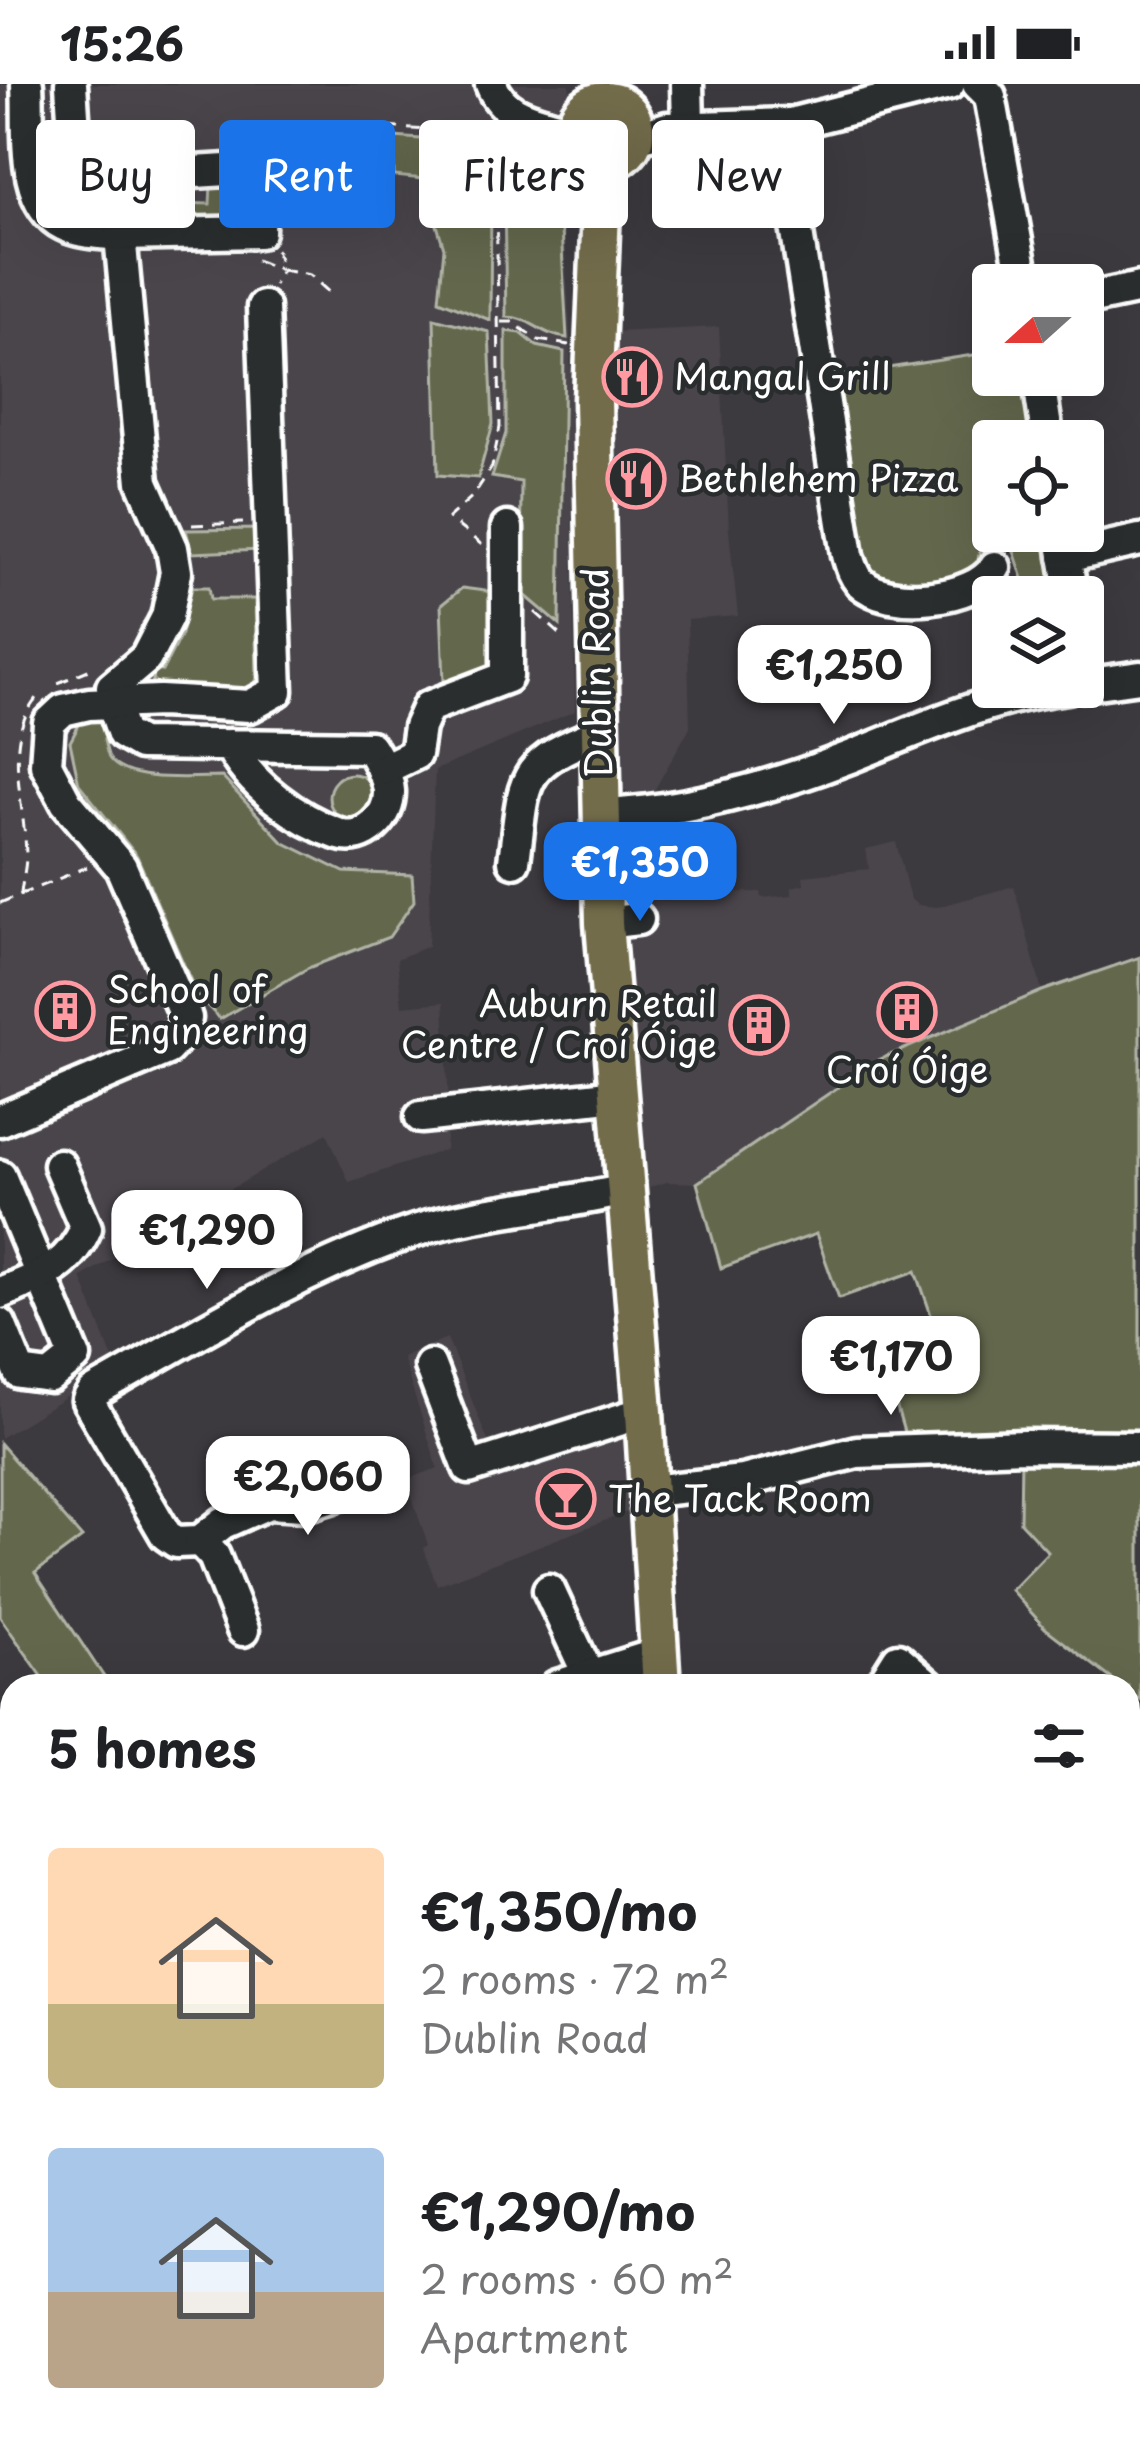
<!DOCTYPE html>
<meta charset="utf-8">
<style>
:root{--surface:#fff;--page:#f2f2f2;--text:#202124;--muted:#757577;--accent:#1a73e8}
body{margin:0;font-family:"Playpen Sans",sans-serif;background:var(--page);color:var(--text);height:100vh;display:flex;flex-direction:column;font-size:45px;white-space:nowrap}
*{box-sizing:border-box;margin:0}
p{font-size:39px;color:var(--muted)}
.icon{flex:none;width:66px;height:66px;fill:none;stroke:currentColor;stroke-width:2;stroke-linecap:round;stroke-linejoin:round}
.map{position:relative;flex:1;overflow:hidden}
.side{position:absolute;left:0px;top:1590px;width:1140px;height:768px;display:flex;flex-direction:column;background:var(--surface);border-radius:36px 36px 0 0;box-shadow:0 12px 48px #0002}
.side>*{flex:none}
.guide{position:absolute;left:36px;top:36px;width:1068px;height:108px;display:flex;gap:24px}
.needle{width:78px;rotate:249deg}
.fabs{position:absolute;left:972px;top:180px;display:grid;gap:24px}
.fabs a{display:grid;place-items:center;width:132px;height:132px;border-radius:12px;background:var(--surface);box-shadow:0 12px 48px #0002;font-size:60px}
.price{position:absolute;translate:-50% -102px;padding:0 27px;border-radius:24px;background:#fff;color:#222;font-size:39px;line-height:78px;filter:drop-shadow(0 3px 6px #0008)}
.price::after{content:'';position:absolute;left:50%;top:72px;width:36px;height:27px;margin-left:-18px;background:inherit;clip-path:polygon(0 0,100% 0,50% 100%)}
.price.on{background:var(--accent);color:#fff}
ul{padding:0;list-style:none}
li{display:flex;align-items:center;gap:36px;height:300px;padding:0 48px}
li span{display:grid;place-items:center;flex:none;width:336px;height:240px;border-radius:12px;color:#555}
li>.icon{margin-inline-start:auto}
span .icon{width:144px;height:144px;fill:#fffc;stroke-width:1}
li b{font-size:51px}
h2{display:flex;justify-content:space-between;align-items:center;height:144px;padding:0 48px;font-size:51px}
.tag{padding:0 42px;border-radius:12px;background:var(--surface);box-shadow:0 12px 48px #0002;font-size:42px;line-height:108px}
.tag.on{background:var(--accent);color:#fff}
.status{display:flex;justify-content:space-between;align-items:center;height:84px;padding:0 60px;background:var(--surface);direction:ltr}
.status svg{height:33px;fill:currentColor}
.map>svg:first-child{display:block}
</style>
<div class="status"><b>15:26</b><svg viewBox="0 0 49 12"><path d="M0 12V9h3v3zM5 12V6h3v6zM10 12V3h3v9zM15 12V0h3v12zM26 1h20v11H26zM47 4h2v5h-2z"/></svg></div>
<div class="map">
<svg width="1140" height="2358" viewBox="0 0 1140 2358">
<rect width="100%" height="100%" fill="#3d3a3f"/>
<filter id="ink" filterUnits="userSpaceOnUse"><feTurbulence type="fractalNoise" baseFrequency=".00833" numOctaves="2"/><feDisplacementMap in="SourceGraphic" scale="24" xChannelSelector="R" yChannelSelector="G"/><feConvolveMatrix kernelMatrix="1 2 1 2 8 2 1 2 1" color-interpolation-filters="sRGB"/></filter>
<g filter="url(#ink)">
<!-- built -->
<g fill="#4a444b">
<polygon points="0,0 569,0 572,16 562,117 570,244 575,627 435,686 428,862 397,875 402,922 444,918 449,1022 445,1066 349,1098 327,1049 81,1193 116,1283 0,1354"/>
<polygon points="719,243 729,447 738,532 687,536 690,643 651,712 638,714 621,704 614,689 615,248"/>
<polygon points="654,739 653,809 761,808 762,814 792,811 792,803 804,800 803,792 869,785 866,765 896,758 910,815 918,821 937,823 1014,802 1042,907 878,977 697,1099 667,1098 643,1105 619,769 623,742"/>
<polygon points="447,1254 492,1367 623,1326 630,1427 437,1501 423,1464 428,1461 406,1396 438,1384 402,1273"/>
</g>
<!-- green -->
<g fill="#63684e" stroke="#b1b4a6" stroke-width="3">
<polygon points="393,53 463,58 464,75 491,112 490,236 439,216 444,164 423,95 394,92"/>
<path d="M478 59C513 59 537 63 558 92L567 254C539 251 532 233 506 233L504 114 482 79Z"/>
<polygon points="245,100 251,116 245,133 96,139 100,117 210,120 211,101"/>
<polygon points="434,234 489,248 493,340 478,394 438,391"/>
<polygon points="506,247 521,249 537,262 564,268 560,541 520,507 521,398 492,393 506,349"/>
<polygon points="993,268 993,291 1026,291 1036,357 993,357 993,447 1050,447 1060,513 1029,513 1013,464 980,467 973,493 892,504 864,489 829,293"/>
<polygon points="261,445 261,466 192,469 186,446"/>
<polygon points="192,503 209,503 211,515 255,515 257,594 253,605 242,611 160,609 152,601 155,586 162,587 181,550"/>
<polygon points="462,504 493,508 495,583 444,598 441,521"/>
<path d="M103 635 117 652 104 655C104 657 108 672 109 674 126 700 194 693 222 693L283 758 344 788 412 791 414 817 389 853 308 884 220 935 197 911 137 772 79 700 70 658 81 637Z"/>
<circle cx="352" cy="713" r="23"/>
<polygon points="1140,873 1140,1356 907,1358 893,1311 952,1292 916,1187 839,1214 816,1150 721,1184 697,1099 878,976 1042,907"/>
<polygon points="0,1360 82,1454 35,1489 110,1602 49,1602 0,1533"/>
<polygon points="1021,1373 1140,1374 1140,1616 1128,1607 1128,1602 1121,1602 1045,1544 1011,1506 1048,1468 1020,1438"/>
</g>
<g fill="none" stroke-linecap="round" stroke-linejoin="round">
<defs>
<g id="minor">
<path d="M27 0C30 43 19 118 64 141 80 149 103 149 120 151L143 398 172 464 176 488 167 533 146 574 112 603 120 617 116 630 123 650 140 660 370 663C377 675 388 692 389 707 390 733 365 758 339 750 298 736 248 700 230 661"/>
<polyline points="71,0 77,95 261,84 259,148 120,151"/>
<path d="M491 0C505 37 542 36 574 49"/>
<polyline points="687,0 688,44"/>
<polyline points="978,0 990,12 1024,201"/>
<path d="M780 41 848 471C851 481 853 490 860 498 887 525 976 517 995 483"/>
<polyline points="634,55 667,44 790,40 949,0"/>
<polyline points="1083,216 1140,204"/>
<polyline points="1038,291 1048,357"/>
<polyline points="1061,447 1072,513"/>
<polyline points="1065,473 1140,456"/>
<polyline points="1083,601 1140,593"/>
<polyline points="382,686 415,670 419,643 428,623 507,593 507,444"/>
<path d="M600 731C685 728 772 703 850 673 921 645 991 612 1068 603"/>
<path d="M514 777C525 696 516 681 598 650"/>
<polyline points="604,839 638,835"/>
<polyline points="421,1033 617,1011"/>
<polyline points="0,1036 167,965 180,951 186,934 121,783 66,718 46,680 49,639 63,626 89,620 160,617 250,622 277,607 263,223"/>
<polyline points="0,1092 75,1273 50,1293 20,1289 0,1240"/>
<path d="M0 1209C40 1192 68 1185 86 1144L59 1081"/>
<polyline points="430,1282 469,1384 644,1328"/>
<path d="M389 1395 304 1421 268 1419 223 1439 200 1457 176 1458 166 1451 88 1317 93 1309C198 1250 301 1185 415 1147 483 1125 555 1123 624 1106"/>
<polyline points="650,1407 743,1397 857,1368 1025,1362 1140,1363"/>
<polyline points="200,1457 214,1472 243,1546"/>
<polyline points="549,1506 588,1590"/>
<polyline points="557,1602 658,1570"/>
<polyline points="881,1602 898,1575 929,1602"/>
<polyline points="1128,2182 1140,2187"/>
<polyline points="0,2215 12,2222"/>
<polyline points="2,2265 12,2306"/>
<polyline points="1128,2312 1140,2291"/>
<polyline points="583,2346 583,2358"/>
<polyline points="14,2358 14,2346"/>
<polyline points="848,2358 896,2346"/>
<polyline points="1106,2358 1111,2346"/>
</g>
<g id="major">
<circle cx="605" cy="47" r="30"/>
<polyline points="603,77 593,316 604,839 644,1328 661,1602"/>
<polyline points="710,2346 710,2358"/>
</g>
</defs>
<!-- minor casing -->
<use href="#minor" stroke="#fff" stroke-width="39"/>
<!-- major casing -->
<use href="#major" stroke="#fff" stroke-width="45"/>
<!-- path -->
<g stroke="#fff" stroke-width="3" stroke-dasharray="12 9" stroke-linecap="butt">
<polyline points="275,65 275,54 359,50 369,42 471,49 478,81 496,111 500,343 492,383 473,412 448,434 482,461"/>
<polyline points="276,165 282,186 310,191 334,213"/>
<polyline points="256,176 282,186 274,201"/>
<polyline points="501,238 512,238 538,256 569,261"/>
<polyline points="192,441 243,439"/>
<polyline points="535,528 561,551"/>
<polyline points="58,599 93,584"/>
<path d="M21 810C22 798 26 784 26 772 25 715 0 652 40 611"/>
<polyline points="0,819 87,783"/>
</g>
<!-- minor -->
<use href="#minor" stroke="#2a2d2e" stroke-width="30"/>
<!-- major -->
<use href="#major" stroke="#736c4b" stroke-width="36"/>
</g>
</g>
<!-- icons -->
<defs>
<symbol id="restaurant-ring" viewBox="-11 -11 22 22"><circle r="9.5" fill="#2a2d2e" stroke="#ff9aa2" stroke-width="1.5"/><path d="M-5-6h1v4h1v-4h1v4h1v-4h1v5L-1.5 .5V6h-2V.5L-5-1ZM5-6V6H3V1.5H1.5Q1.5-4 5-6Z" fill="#ff9aa2"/></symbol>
<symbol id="building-ring" viewBox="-11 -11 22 22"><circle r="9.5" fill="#2a2d2e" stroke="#ff9aa2" stroke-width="1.5"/><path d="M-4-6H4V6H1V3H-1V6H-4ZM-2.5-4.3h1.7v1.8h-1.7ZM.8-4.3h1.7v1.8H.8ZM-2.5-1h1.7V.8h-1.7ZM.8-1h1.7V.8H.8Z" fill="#ff9aa2"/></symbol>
<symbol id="bar-ring" viewBox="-11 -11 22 22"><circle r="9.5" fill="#2a2d2e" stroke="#ff9aa2" stroke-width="1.5"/><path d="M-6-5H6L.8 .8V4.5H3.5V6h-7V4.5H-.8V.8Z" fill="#ff9aa2"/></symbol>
</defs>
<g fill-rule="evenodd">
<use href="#restaurant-ring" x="599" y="260" width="66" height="66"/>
<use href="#restaurant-ring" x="603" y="362" width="66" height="66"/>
<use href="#building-ring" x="32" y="894" width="66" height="66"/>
<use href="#building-ring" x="874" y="895" width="66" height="66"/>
<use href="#building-ring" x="726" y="908" width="66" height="66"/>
<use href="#bar-ring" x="533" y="1382" width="66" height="66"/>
</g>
<g text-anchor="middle" stroke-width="9" stroke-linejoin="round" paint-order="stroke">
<!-- poi labels -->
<g font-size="36" fill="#fff" stroke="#2a2d2e" text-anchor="start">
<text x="674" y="306">Mangal Grill</text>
<text x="678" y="408">Bethlehem Pizza</text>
<text x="107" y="919">School of<tspan x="107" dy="41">Engineering</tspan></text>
<text x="717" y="933" text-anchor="end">Auburn Retail<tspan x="717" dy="41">Centre / Croí Óige</tspan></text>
<text x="907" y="999" text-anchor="middle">Croí Óige</text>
<text x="608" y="1428">The Tack Room</text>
</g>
<!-- street labels -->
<g font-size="36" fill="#fff" stroke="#2a2d2e">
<text transform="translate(597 589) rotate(-91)" y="13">Dublin Road</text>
</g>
</g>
</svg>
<div class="fabs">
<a><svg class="needle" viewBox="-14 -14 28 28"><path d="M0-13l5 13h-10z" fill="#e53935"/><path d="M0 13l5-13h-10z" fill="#757577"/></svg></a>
<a><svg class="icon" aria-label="locate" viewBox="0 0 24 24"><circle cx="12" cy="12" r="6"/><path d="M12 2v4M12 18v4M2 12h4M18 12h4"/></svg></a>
<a><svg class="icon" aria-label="layers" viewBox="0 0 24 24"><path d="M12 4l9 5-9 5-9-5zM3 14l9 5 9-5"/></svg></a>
</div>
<b class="price" style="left:834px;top:643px">€1,250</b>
<b class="price on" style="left:640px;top:840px">€1,350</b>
<b class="price" style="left:207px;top:1208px">€1,290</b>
<b class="price" style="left:891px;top:1334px">€1,170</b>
<b class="price" style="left:308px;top:1454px">€2,060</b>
<div class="guide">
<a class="tag">Buy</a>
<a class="tag on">Rent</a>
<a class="tag">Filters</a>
<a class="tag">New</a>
</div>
<section class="side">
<h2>5 homes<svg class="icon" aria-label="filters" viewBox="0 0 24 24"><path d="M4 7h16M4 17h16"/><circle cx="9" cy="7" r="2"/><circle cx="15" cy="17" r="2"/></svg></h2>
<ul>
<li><span style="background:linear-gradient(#ffd9b3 65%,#c2b280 0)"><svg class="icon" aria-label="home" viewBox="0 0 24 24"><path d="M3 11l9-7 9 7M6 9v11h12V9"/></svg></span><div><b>€1,350/mo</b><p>2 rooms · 72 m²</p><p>Dublin Road</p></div></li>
<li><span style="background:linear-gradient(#a9c7e8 60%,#b9a48a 0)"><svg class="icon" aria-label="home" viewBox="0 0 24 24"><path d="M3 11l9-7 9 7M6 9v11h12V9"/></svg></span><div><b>€1,290/mo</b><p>2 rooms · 60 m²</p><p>Apartment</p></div></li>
</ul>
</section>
</div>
